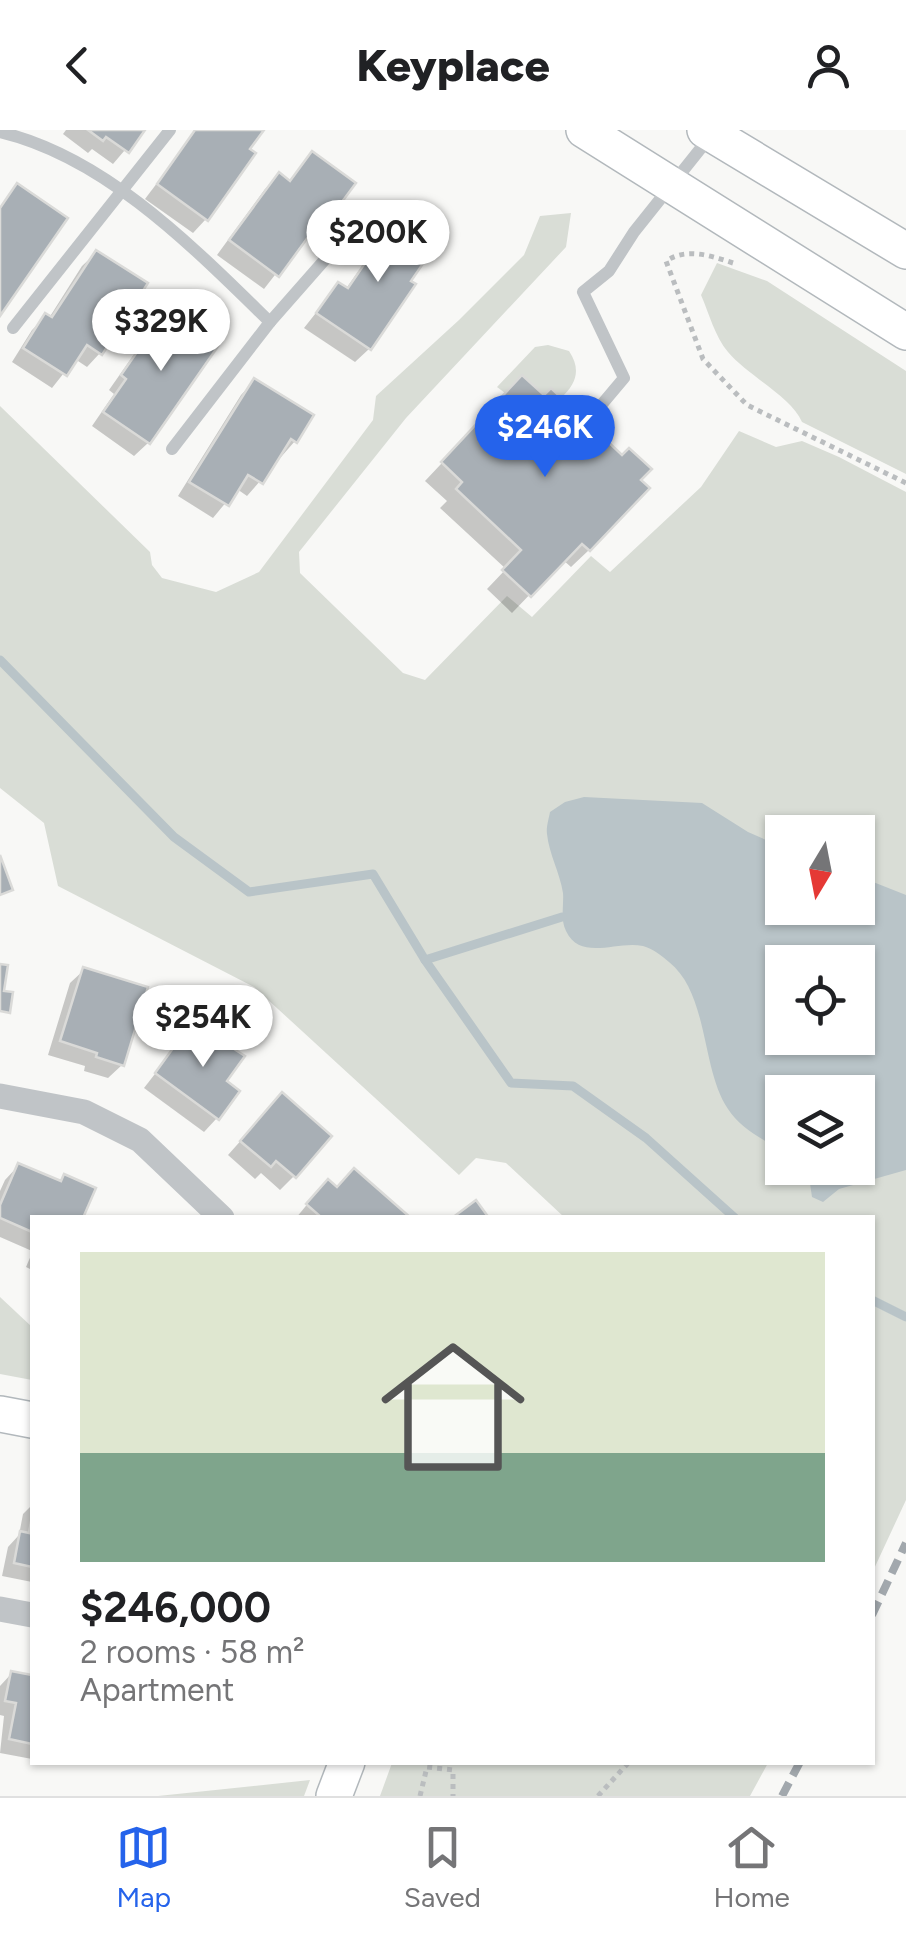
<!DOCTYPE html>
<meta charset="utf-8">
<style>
:root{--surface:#fff;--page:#f2f2f2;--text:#202124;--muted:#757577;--line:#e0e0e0;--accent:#2563eb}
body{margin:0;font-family:Figtree,sans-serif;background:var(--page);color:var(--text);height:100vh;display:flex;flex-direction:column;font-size:38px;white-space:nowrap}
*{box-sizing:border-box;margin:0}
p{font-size:32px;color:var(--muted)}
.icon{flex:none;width:55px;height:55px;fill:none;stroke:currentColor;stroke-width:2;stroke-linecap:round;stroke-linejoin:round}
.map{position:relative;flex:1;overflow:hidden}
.side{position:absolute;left:30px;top:1085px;width:845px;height:550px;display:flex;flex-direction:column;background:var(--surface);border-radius:0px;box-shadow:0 2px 8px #0004}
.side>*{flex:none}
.needle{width:65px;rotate:190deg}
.controls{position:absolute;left:765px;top:685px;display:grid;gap:20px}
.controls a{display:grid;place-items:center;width:110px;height:110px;border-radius:0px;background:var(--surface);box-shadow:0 2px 8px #0004;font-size:50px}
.price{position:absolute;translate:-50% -85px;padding:0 22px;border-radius:35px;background:#fff;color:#222;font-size:32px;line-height:65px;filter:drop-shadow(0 2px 5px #0008)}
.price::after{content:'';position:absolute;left:50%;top:60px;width:30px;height:22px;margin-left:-15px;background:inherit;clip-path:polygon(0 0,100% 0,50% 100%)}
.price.on{background:var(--accent);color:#fff}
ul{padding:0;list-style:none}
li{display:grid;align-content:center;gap:20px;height:530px;padding:0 50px}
li span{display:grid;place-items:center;height:310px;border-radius:0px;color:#555}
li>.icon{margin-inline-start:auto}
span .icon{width:180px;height:180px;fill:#fffc;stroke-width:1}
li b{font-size:42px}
header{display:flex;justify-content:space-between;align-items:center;height:130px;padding:0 50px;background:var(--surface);font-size:45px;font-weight:800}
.menu{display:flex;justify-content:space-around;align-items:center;height:140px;border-top:2px solid var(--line);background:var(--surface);font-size:28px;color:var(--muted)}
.menu a{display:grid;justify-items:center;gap:5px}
.menu .on{color:var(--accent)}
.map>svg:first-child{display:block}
</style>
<header><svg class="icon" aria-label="back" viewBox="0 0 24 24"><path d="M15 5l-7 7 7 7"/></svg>Keyplace<svg class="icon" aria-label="person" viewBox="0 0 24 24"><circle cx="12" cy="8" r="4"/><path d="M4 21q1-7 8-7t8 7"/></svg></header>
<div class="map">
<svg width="906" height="1666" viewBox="0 0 906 1666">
<rect width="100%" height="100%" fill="#f8f8f6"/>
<!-- green -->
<g fill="#d9ddd6" fill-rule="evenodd">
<path d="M571 83 566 117 406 288 299 422 300 443 403 543 425 550 507 466 532 487 591 426 610 442 701 357 739 301 776 317 802 311 839 327 906 362V1370L873 1441 872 1088 564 1087 506 1033 476 1028 459 1045 254 857 58 756 44 693 0 658V276L150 422 152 435 162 448 216 462 259 442 373 290 376 266 459 190 524 125 540 86ZM782 702H858V778H782ZM782 832H858V908H782ZM782 962H858V1038H782Z"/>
<path d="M717 133 767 151 906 241V344L802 292C791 266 748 246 728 222 715 207 709 183 701 165Z"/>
<path d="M548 215 569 221C581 239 577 253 561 268L551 258 544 265 522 245 505 263 497 257 535 217Z"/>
<polygon points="0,1167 32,1197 32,1250 0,1244"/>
<polygon points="392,1633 392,1632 768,1633 750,1666 380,1666"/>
<polygon points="310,1650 304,1666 158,1666"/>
</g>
<!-- water -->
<path fill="#b9c4c8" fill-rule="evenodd" d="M584 667 702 673 748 702 782 717V778H858V746L906 765V1040L839 1059 823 1072 812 1067 809 1047 801 1038H858V962H782V1020C763 1010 740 998 728 979 701 939 709 864 669 832 661 825 653 819 643 816 617 810 581 832 566 801 560 789 564 776 563 763 560 743 549 724 547 704 546 697 549 688 550 682L565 672ZM782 832H858V908H782Z"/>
<!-- shadow -->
<g fill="#0003">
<polygon points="66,0 142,0 113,34 92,19 88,23 63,4"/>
<polygon points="197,0 261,0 206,89 193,103 145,69"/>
<polygon points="312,25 334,79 320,92 317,91 264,159 217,125 265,59 279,46 288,52"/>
<polygon points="393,89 408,151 413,155 369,219 355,232 304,198 338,155 345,160 365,132 361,129"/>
<polygon points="96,123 100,223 87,237 75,229 52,258 12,232 32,200 46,186 49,188 82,136"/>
<polygon points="169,180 217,213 148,313 134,326 92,296 114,264 109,260 156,193"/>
<polygon points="254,251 295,311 247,366 237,359 213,388 178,366 241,265"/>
<polygon points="505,266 589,420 571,437 563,430 512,483 487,459 506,439 440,378 447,371 425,351"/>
<polygon points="84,840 122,935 108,948 84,941 85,936 48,925 70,853"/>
<polygon points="193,895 223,952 217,988 204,1002 144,958"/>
<polygon points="269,979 294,1046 280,1060 261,1043 255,1049 228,1025"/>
<polygon points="18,1036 58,1053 64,1047 32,1088 32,1121 0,1107 0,1061 5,1050"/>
<polygon points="336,1060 407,1088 296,1088 314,1066"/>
<polygon points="32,1123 32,1140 26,1137"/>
<polygon points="32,1375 32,1452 2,1446 8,1417 19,1405 23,1384"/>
<polygon points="12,1543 32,1547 32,1629 0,1623 4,1586 0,1585 0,1556"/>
</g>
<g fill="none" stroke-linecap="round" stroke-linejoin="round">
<!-- stream -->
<g stroke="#b9c4c8" stroke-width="9">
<polyline points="0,530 174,707 249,762 373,744 425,830 562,787"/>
<polyline points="425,830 511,953 573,956 646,1008 735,1088"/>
<polyline points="872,1170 906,1187"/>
</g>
</g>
<!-- building -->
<g fill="#a8afb5" stroke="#dadad8" stroke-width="2.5">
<polygon points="88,0 145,0 129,23 106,7 103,11"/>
<polygon points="195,0 264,0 250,19 256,23 208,91 157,54"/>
<polygon points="312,21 356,53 336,80 330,77 279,147 229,110 279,42 290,51"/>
<polygon points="17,53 68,88 0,186 0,78"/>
<polygon points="392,86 435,116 411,151 416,154 371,220 316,183 338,152 348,158 376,117 373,114"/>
<polygon points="96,120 148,153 102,225 87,215 67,246 23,218 45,183 52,187"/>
<polygon points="169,176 221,212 150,314 103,282 126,249 121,245"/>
<polygon points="522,245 544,265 551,258 622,325 629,318 652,339 641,350 650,358 590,421 582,414 531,467 502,440 521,420 456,359 462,352 441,332"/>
<polygon points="254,248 314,285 297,313 291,309 263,354 248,345 229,376 189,352"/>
<polygon points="0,725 13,760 0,765"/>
<polygon points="0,834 8,835 4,861 13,862 10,883 0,881"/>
<polygon points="83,837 148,857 124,936 96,927 97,923 60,911"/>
<polygon points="192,892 245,926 227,951 240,961 219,990 155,943"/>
<polygon points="282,962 332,1006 296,1048 276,1031 271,1037 240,1011"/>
<polygon points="18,1033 61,1051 64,1044 96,1058 83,1088 32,1088 32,1102 0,1088 0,1075"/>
<polygon points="354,1038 411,1088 322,1088 306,1074 328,1049 337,1057"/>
<polygon points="476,1070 489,1088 452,1088"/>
<polygon points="32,1386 32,1437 14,1433 20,1401 29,1403"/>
<polygon points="11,1541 32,1545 32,1614 9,1609 16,1573 5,1571"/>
</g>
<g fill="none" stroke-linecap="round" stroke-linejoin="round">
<defs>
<g id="secondary">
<polyline points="584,0 906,202"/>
<polyline points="705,0 906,121"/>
<polyline points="0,1284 32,1290"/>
<polyline points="334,1666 347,1632"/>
</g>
</defs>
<!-- secondary casing -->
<use href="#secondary" stroke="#b2b8bc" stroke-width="38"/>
<!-- path -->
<g stroke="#babdbf" stroke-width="5" stroke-dasharray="5 5" stroke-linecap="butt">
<path d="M733 133C711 126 687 117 666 131L703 229 747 275 906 353"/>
<polyline points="420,1666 427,1637 453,1640 453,1666"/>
<polyline points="598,1666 629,1632"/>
</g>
<!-- lane -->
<g stroke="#c0c4c7" stroke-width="12">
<path d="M0 2C106 27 194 118 270 192L172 319"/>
<polyline points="270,192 372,76"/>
<polyline points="13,198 170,0"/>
<polyline points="587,292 624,248 583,162 609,141 634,102 709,8"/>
</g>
<!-- street -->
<g stroke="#c0c4c7" stroke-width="25">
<polyline points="0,966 84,982 140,1010 222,1088"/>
<polyline points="0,1479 32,1485"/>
</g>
<!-- secondary -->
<use href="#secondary" stroke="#fff" stroke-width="35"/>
<!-- rail -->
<g stroke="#a2a8ad" stroke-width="8" stroke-dasharray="15 8" stroke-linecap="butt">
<polyline points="872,1485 906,1413"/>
<polyline points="782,1666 800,1632"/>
</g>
</g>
</svg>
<div class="controls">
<a><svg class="needle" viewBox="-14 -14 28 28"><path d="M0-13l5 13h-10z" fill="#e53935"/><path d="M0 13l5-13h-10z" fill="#757577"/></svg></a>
<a><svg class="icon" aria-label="locate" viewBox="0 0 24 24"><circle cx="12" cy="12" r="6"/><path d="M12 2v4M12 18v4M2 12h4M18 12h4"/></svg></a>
<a><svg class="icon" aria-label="layers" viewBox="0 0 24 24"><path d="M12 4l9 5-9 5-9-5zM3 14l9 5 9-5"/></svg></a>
</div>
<b class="price" style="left:378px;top:155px">$200K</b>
<b class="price" style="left:161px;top:244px">$329K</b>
<b class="price on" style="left:545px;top:350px">$246K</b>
<b class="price" style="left:203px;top:940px">$254K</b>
<section class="side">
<ul>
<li><span style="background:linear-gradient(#dfe7d0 65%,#7fa58c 0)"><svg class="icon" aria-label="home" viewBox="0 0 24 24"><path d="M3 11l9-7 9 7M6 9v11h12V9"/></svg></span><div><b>$246,000</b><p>2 rooms · 58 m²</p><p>Apartment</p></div></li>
</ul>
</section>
</div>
<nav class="menu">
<a class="on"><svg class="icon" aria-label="map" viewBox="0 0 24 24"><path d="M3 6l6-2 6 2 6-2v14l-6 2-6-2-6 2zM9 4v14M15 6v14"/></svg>Map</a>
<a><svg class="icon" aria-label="saved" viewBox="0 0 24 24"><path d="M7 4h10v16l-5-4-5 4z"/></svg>Saved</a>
<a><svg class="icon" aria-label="home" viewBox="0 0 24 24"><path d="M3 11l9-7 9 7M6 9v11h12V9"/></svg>Home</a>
</nav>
